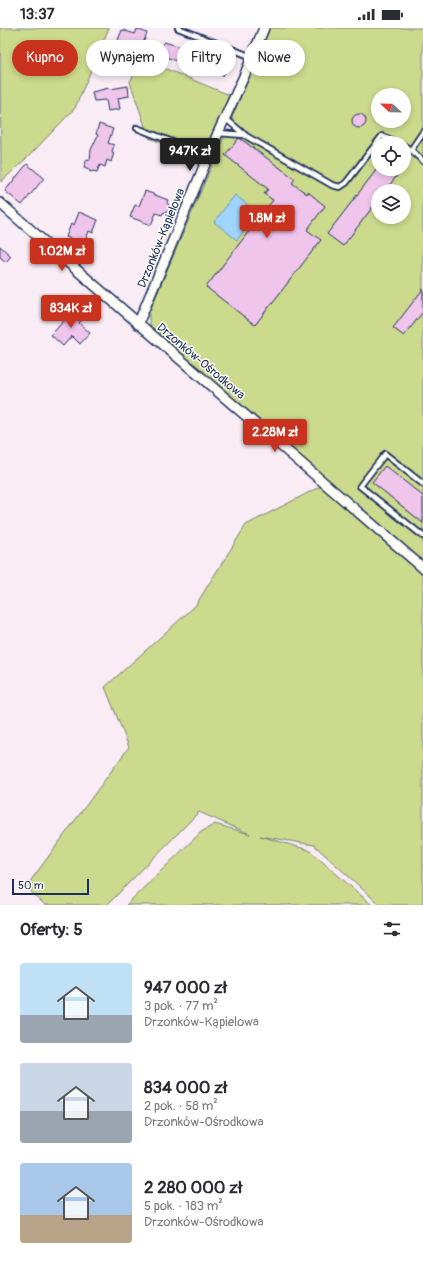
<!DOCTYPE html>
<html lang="pl">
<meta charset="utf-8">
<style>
:root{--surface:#fff;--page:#f2f2f3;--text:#2b2b33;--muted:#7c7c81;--accent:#c8321e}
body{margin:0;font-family:Pangolin,sans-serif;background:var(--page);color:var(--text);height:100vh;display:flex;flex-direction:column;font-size:15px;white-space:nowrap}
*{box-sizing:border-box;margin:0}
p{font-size:13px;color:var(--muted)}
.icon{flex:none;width:22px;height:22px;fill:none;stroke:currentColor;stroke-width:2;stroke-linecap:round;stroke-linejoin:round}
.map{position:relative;height:877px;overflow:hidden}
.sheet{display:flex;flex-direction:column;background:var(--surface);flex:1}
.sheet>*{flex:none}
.top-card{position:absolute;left:12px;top:12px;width:399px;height:36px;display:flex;gap:8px}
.needle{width:26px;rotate:292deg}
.buttons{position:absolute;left:371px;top:60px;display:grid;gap:8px}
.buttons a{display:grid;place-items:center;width:40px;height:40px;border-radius:50%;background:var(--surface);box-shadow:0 2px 6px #0003;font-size:20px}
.scale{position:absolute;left:12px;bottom:10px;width:77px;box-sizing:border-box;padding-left:4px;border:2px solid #1b2f5e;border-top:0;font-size:11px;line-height:14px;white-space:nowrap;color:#1b2f5e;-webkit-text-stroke:3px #fdfcf7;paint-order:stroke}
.price{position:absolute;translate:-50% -34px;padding:0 9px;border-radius:4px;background:var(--accent);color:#fff;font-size:13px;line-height:26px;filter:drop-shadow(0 1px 2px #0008)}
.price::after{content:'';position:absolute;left:50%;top:24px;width:12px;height:9px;margin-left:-6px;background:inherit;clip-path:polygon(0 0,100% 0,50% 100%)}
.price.active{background:#222;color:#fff}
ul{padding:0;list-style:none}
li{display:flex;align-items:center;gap:12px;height:100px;padding:0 20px}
li span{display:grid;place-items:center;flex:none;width:112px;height:80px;border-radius:4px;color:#555}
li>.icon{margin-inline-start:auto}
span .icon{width:48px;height:48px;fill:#fffc;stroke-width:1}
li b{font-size:17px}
h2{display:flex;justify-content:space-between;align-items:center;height:48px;padding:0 20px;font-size:17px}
.pill{padding:0 14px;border-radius:18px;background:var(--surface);box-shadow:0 2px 6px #0003;font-size:14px;line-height:36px}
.pill.active{background:var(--accent);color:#fff}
.status{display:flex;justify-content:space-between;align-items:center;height:28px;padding:0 20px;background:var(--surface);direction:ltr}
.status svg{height:11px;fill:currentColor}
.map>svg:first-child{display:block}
</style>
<div class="status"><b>13:37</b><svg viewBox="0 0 49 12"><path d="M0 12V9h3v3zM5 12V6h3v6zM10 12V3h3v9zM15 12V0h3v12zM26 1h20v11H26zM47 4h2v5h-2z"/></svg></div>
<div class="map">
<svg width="423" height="877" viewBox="0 0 423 877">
<rect width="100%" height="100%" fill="#f9ecf4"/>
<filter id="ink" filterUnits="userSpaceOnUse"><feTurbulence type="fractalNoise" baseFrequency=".025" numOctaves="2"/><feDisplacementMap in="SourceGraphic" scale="8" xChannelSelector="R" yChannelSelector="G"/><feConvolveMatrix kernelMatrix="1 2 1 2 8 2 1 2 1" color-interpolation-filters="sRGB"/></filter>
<g filter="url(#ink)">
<!-- green -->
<g fill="#ccda8d" stroke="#748476" fill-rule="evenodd">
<polygon points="0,0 109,0 75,80 30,127 1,154"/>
<path d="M270 0H423V534L151 299 149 292V285L224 109 240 108 244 110 248 103C242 99 234 97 232 89ZM378 67H404V93H378ZM378 115H404V141H378ZM378 163H404V189H378Z"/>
<polygon points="142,31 234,69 207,132 149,110 130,54"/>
<polygon points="323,457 423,546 423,877 380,877 314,817 260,808 309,822 372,877 126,877 201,804 215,796 250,806 199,784 107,877 45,877 26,859 129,719 105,659 195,578 246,497"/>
</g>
<!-- water -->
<polygon fill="#9fd4fe" stroke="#6a92be" points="235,167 258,185 237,212 214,194"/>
<!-- building -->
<g fill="#efc5ec" stroke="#1b2f5e">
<polygon points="137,1 147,5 139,26 116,17 122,2 135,6"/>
<polygon points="164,14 185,20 187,16 212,26 215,18 233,25 223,48 193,35 192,37 184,34 184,35 176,33 159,26"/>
<polygon points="128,58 129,68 118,70 120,81 108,83 106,72 94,73 92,64 109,60 110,61"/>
<circle cx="359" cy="93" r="7"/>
<polygon points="99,96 113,101 108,115 114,117 112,124 114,125 111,134 107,132 105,139 100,137 97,144 93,143 90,144 89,141 84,139 87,131 90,132 91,122 98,107 96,106"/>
<polygon points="239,110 241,111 295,151 292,155 307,166 308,164 325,178 307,202 321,212 255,297 206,259 273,172 264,166 268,161 225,127"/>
<polygon points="27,136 44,150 22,177 5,163"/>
<polygon points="377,141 402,141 385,163 378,163 378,172 343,218 327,206"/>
<polygon points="145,163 168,172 167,174 171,182 163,185 162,187 156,185 151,197 130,189 135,177 139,178"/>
<polygon points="79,184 98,192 93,205 89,203 83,219 70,214 71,211 66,209 71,196 74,197"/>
<polygon points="0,218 11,228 6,234 0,229"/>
<polygon points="423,261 423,284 404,308 393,300"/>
<polygon points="75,280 85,289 79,295 90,305 80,316 72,308 63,318 51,307"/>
<polygon points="385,438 423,468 423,495 372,454"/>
</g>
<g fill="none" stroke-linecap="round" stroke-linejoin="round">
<defs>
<g id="lane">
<polyline points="178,0 252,29"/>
<polyline points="225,90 246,108 332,157 340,159 346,155 382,108 397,115"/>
<polyline points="137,100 208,128"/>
<polyline points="218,105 244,107"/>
<polyline points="404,118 411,122 423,133"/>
<polyline points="411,122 423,104"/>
<polyline points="423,456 385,426 360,458 423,508"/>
</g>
<g id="street">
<path d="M0 175C140 298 282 418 423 540"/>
<polyline points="138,296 218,105 245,46 264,0"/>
</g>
</defs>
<!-- lane casing -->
<use href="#lane" stroke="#1b2f5e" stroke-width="8"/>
<!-- street casing -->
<use href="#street" stroke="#1b2f5e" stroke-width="12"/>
<!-- lane -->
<use href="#lane" stroke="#fdfcf7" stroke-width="4.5"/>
<!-- street -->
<use href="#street" stroke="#fdfcf7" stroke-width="9"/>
</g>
</g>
<g text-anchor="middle" stroke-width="3" stroke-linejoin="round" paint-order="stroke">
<!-- street labels -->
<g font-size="12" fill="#1b2f5e" stroke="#fdfcf7">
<text transform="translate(161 210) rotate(-68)" y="4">Drzonków-Kąpielowa</text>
<text transform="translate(201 333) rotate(40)" y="4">Drzonków-Ośrodkowa</text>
</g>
</g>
</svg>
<div class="buttons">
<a><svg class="needle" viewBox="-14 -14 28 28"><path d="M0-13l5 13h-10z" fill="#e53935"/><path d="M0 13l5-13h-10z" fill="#7c7c81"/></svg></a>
<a><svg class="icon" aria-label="locate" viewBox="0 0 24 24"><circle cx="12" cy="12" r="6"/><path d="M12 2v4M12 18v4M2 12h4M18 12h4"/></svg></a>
<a><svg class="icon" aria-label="layers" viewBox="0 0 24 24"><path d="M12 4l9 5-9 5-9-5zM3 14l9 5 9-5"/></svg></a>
</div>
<div class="scale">50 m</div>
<b class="price active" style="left:190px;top:144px">947K zł</b>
<b class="price" style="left:267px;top:211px">1.8M zł</b>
<b class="price" style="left:62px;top:244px">1.02M zł</b>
<b class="price" style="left:71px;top:301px">834K zł</b>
<b class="price" style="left:275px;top:425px">2.28M zł</b>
<div class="top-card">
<a class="pill active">Kupno</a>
<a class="pill">Wynajem</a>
<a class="pill">Filtry</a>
<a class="pill">Nowe</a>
</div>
</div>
<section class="sheet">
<h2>Oferty: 5<svg class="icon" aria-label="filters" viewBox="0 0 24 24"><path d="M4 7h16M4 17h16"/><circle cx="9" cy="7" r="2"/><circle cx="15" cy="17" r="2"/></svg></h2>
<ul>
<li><span style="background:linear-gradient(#bfe0f5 65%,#9aa5b1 0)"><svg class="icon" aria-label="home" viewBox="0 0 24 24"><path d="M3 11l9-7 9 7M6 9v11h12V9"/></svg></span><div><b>947 000 zł</b><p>3 pok. · 77 m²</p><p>Drzonków-Kąpielowa</p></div></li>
<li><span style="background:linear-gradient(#c9d6e8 60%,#9aa5b1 0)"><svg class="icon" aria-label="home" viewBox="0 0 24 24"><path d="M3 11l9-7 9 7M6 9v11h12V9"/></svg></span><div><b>834 000 zł</b><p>2 pok. · 58 m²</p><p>Drzonków-Ośrodkowa</p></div></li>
<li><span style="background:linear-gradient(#a9c7e8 65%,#b9a48a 0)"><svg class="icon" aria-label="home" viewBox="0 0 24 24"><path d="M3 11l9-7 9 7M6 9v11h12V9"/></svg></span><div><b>2 280 000 zł</b><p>5 pok. · 183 m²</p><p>Drzonków-Ośrodkowa</p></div></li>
</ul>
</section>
